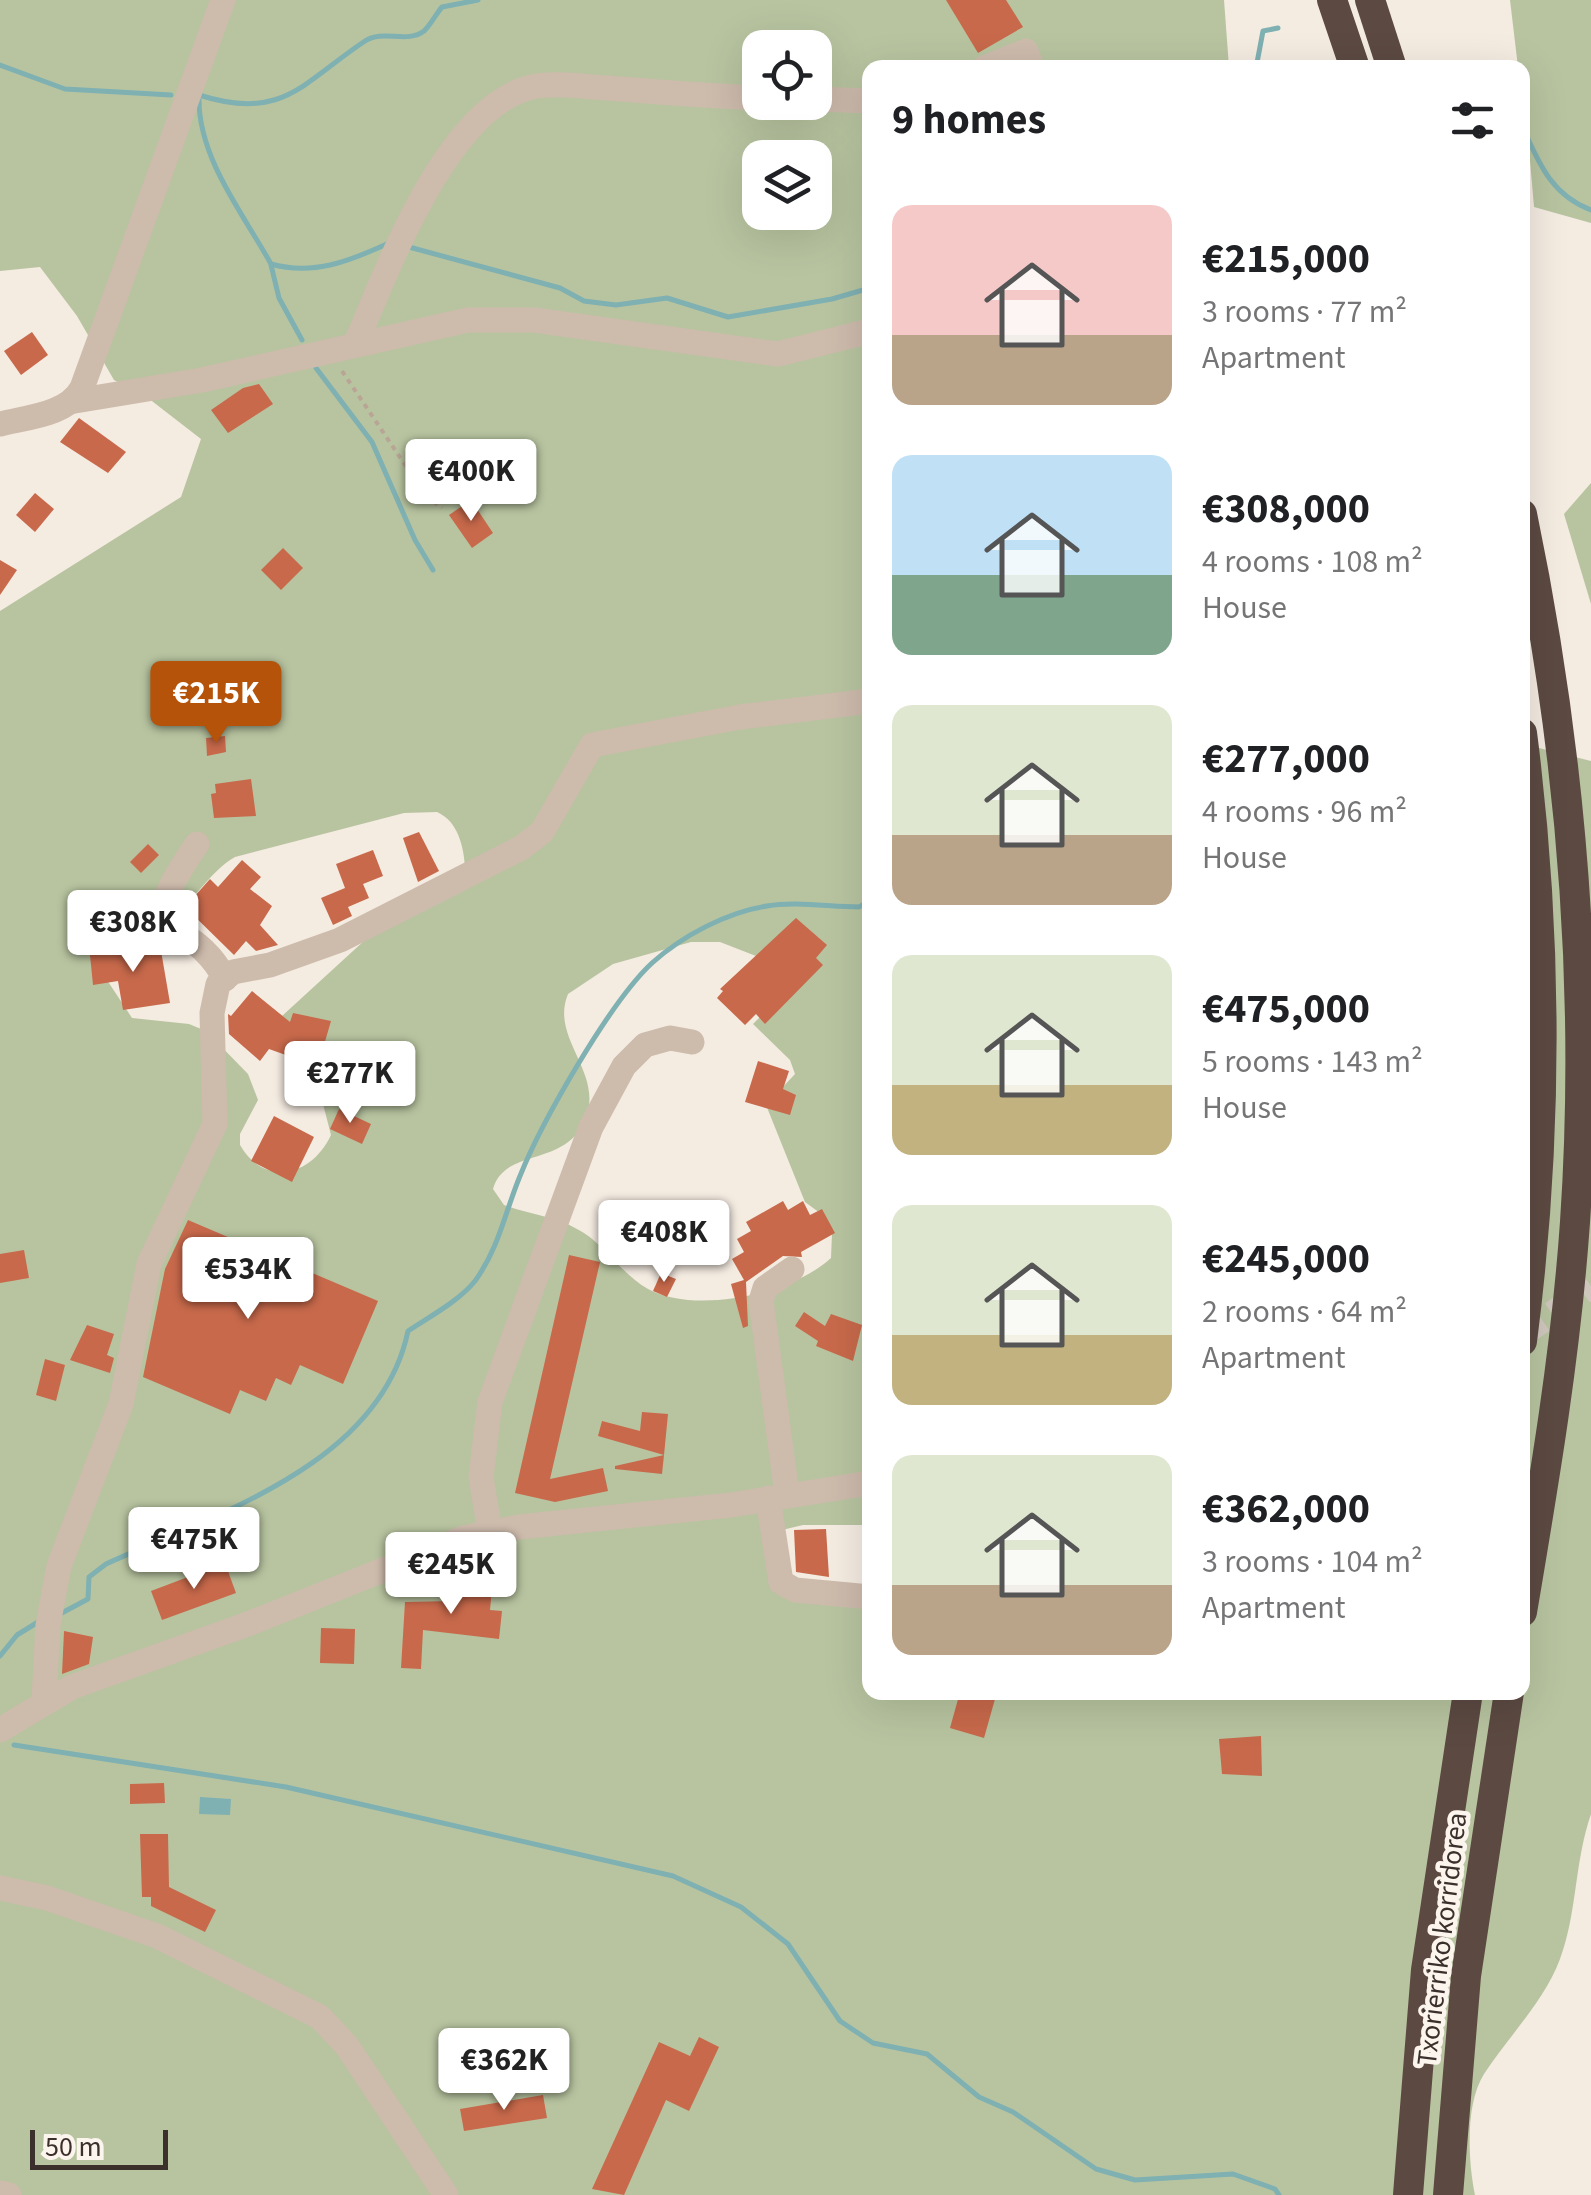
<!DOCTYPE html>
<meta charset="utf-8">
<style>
:root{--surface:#fff;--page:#f2f2f2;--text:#202124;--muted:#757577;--accent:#b45309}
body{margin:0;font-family:"Source Sans 3",sans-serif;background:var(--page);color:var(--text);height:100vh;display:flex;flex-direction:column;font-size:38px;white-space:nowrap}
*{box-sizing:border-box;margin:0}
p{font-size:32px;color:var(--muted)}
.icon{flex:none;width:55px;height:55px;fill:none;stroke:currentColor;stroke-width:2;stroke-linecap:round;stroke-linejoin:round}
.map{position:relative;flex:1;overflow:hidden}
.drawer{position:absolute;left:862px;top:60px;width:668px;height:1640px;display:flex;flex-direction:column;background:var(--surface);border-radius:20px;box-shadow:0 10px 40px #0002}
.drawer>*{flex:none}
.tools{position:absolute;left:742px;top:30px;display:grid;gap:20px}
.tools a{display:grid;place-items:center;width:90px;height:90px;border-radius:20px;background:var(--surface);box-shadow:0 10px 40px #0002;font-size:50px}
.scale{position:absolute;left:30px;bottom:25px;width:138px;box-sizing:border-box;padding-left:10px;border:5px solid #3b302b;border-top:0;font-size:28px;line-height:35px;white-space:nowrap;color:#3b302b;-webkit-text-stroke:8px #fbf5ee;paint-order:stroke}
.price{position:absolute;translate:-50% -85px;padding:0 22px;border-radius:10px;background:#fff;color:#222;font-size:32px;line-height:65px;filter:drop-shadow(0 2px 5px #0008)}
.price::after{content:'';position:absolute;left:50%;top:60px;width:30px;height:22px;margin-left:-15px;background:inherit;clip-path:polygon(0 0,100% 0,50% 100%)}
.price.selected{background:var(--accent);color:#fff}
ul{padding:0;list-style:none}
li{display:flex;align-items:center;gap:30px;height:250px;padding:0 30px}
li span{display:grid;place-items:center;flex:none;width:280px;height:200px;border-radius:20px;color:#555}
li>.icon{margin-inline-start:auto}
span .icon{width:120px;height:120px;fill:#fffc;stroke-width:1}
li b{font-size:42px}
h2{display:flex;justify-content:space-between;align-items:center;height:120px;padding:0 30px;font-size:42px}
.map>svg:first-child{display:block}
</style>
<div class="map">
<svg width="1591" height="2195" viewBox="0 0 1591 2195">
<rect width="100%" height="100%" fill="#f4ebe1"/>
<!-- green -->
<g fill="#b8c4a0" fill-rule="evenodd">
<path d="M0 0H1224L1229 67 870 68V1525H803L782 1530 784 1578 870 1597V1692H1522L1523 744 1591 761V1814C1575 1861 1577 1907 1563 1950 1549 1997 1510 2034 1484 2074 1465 2104 1468 2161 1475 2195H0V611L181 497 201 439 148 398 114 380 77 316 40 267 0 271ZM760 48H815V102H760ZM760 158H815V212H760ZM437 812C458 821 464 847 465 868L377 929 282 1016 284 1047 323 1104 331 1135C312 1176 265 1188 240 1145V1134L258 1100 248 1074 206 1031 189 1024 132 1018 105 977 103 946C121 923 151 926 175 911 199 897 210 871 235 857L404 813ZM691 942H720L756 956 778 999 753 1024 790 1060 795 1074 766 1105 805 1202 824 1216 832 1234 831 1258C792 1294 696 1315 648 1289 623 1275 607 1248 584 1233 558 1216 531 1215 504 1205L493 1189C505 1146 569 1169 587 1115 601 1070 550 1037 568 994L613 964Z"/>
<polygon points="1510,0 1591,0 1591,223 1534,207 1522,68 1518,67"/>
<polygon points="1591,483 1591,604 1564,514"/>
</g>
<!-- water -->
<polygon fill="#7fb0b2" points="200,1797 231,1799 230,1815 199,1814"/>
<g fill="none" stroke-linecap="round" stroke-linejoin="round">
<!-- stream -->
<g stroke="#7fb0b2" stroke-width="5">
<polyline points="0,65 65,89 171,95"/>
<polyline points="1256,68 1263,31 1278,28"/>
<path d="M199 95C283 122 303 82 365 41 383 29 407 44 424 31 430 26 436 14 442 7L478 0"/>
<path d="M199 100C199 159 244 215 271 264 313 276 350 261 389 243"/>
<path d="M1522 126C1539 163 1551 195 1591 210"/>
<polyline points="409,247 560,288 584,301 616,305 667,298 728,317 832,299 870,288"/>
<polyline points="271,265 279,298 302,340"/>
<polyline points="316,368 372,442 415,540 433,570"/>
<path d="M58 1615 88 1599 89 1577 106 1564C215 1514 380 1465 408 1331 429 1317 459 1301 475 1281 499 1248 505 1212 520 1176 542 1121 610 1002 652 963 682 936 727 912 767 906 796 901 830 907 859 907L870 900"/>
<polyline points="0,1656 17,1635 38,1622"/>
<polyline points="14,1745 286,1787 673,1876 741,1907 788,1944 840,2021 873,2043 927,2054 979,2097 1013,2112 1096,2169 1135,2180 1233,2174 1275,2189 1279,2195"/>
</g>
</g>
<!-- building -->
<g fill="#c8694b">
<polygon points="946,0 1006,0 1023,27 978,53"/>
<polygon points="32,332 48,355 21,375 4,351"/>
<polygon points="259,384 273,404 228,433 211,410 243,388"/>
<polygon points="79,418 126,452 108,473 60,442"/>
<polygon points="35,493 54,509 35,532 16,515"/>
<polygon points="471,500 493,533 472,548 449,515"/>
<polygon points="283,548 303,568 281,590 261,570"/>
<polygon points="0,560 17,570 0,595"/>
<polygon points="225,736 226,752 207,756 206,738"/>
<polygon points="251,779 256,816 214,818 211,794 216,793 215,784"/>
<polygon points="419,832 439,871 418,882 403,838"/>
<polygon points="148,844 159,855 141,873 130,862"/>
<polygon points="373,850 383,876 363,884 369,898 348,907 352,916 333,925 321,898 345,888 336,864"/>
<polygon points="242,860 261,877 250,889 272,906 260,925 278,945 256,951 246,941 234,955 185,907 210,879 218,887"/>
<polygon points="796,918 827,945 816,958 823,965 765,1024 756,1014 745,1025 717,998 723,991 720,989"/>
<polygon points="134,944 135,949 160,945 170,1003 123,1010 118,981 93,985 90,955 113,953 112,947"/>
<polygon points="252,991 290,1022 293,1013 331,1021 324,1045 357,1056 347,1077 269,1049 260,1061 229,1034 228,1014 231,1016"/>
<polygon points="758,1061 789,1071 783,1089 796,1095 790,1115 745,1102"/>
<polygon points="339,1109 371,1124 362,1144 330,1129"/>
<polygon points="274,1116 314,1137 292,1182 251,1161"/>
<polygon points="783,1201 788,1210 803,1201 810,1215 822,1209 835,1233 801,1252 802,1257 783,1256 746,1282 748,1326 743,1328 731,1284 744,1280 732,1259 744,1252 737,1239 751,1231 746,1222"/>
<polygon points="188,1220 378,1301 343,1384 300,1365 291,1385 276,1378 266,1401 240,1390 230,1414 143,1377 165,1269"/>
<polygon points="24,1250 29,1278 0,1283 0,1254"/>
<polygon points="569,1255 600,1262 550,1479 603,1468 608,1491 555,1502 515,1493"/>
<polygon points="661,1273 676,1279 667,1297 653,1291"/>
<polygon points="804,1312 825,1326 831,1314 862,1325 853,1361 816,1346 818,1341 795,1326"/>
<polygon points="87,1325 114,1334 107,1355 114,1358 110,1373 70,1360"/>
<polygon points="45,1359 65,1365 56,1401 36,1395"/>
<polygon points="642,1412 668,1414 664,1455 598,1436 602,1421 640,1431"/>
<polygon points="664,1455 662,1474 615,1469 615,1466"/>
<polygon points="826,1529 829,1577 796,1572 794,1530"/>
<polygon points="225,1563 236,1593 162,1620 151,1591"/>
<polygon points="456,1573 493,1577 490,1610 502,1611 499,1639 423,1630 421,1669 401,1668 405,1602 453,1601"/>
<polygon points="321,1628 355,1629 354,1664 320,1663"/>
<polygon points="64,1631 93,1637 89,1664 62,1674"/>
<polygon points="960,1692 997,1692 984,1738 950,1728"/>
<polygon points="1261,1736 1262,1776 1222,1774 1219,1739"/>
<polygon points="164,1783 165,1803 130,1804 130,1784"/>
<polygon points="140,1834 168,1834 169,1887 216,1910 205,1932 151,1906 151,1897 142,1897"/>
<polygon points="699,2037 719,2047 689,2111 666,2100 624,2195 592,2189 659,2042 690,2056"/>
<polygon points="543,2095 547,2118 464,2131 460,2109"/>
</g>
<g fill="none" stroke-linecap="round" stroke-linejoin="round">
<!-- minor-tunnel -->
<polyline stroke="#cfc6bd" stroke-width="25" stroke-dasharray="25 12" stroke-linecap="butt" points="1522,1335 1591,1286"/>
<!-- path -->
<polyline stroke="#b9a596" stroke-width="4" stroke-dasharray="5 5" stroke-linecap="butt" points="342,371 426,496 442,508"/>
<!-- minor -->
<g stroke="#cdbbac" stroke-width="25">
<polyline points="984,68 1026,51 1032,68"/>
<polyline points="815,99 870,101"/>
<path d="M356 343C387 271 447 106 532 87 555 82 585 87 608 88 659 92 709 96 760 98"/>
<polyline points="75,401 202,380 468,320 534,320 778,354 870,331"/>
<path d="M0 424C28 417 67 415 82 388L223 0"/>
<path d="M197 844C125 949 188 908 225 979"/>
<polyline points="787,1494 761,1301 765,1288 792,1269"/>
<polyline points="768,1498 781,1582 795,1590 870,1597"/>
<polyline points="490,1532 481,1477 490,1402 591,1127 624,1066 645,1045 670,1038 692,1042"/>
<polyline points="44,1700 48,1625 59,1566 121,1404 149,1264 215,1124 212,1013 218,984 233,972 270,965 340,940 521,848 542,832 592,745 740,717 870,701"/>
<polyline points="0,1730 72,1687 248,1624 463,1538 519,1527 731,1505 870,1483"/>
<polyline points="0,1888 47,1898 157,1936 320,2017 347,2046 446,2195"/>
<polyline points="0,2193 9,2195"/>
</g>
<!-- highway -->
<g stroke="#5c4a42" stroke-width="30">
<polyline points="1332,0 1355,68"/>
<polyline points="1370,0 1392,68"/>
<path d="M1522 514C1570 745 1591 986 1575 1222 1566 1353 1544 1482 1522 1612"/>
<path d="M1522 733C1548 935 1548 1140 1522 1341"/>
<polyline points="1408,2195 1426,1970 1468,1692"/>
<polyline points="1448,2195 1466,1976 1509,1692"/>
</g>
</g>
<g text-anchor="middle" stroke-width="9" stroke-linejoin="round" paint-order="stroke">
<!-- street labels -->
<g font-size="28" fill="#3b302b" stroke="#fbf5ee">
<text transform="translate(1441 1939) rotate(-83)" y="10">Txorierriko korridorea</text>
</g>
</g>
</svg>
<div class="tools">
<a><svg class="icon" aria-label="locate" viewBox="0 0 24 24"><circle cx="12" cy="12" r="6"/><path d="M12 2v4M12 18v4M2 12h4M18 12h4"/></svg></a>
<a><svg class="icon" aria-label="layers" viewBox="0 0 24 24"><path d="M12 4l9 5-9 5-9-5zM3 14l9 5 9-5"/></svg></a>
</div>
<div class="scale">50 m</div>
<b class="price" style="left:471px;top:524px">€400K</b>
<b class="price selected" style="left:216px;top:746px">€215K</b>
<b class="price" style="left:133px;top:975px">€308K</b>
<b class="price" style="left:350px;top:1126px">€277K</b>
<b class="price" style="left:664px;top:1285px">€408K</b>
<b class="price" style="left:248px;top:1322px">€534K</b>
<b class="price" style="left:194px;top:1592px">€475K</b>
<b class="price" style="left:451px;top:1617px">€245K</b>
<b class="price" style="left:504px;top:2113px">€362K</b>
<section class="drawer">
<h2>9 homes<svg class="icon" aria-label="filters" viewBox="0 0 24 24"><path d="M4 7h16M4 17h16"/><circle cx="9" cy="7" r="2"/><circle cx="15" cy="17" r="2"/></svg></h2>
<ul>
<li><span style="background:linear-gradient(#f6c9c9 65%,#b9a48a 0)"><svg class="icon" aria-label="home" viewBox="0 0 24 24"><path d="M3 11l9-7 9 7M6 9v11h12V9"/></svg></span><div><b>€215,000</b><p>3 rooms · 77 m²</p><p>Apartment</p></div></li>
<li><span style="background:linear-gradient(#bfe0f5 60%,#7fa58c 0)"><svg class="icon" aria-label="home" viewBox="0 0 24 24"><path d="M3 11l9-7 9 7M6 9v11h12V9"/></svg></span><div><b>€308,000</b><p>4 rooms · 108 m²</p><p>House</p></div></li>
<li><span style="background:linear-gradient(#dfe7d0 65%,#b9a48a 0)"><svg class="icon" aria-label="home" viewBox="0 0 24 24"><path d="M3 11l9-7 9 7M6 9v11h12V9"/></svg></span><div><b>€277,000</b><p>4 rooms · 96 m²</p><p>House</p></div></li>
<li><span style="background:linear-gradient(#dfe7d0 65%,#c2b280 0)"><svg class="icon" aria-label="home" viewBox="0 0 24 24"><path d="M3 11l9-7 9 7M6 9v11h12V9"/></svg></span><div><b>€475,000</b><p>5 rooms · 143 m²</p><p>House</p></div></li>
<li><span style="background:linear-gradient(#dfe7d0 65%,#c2b280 0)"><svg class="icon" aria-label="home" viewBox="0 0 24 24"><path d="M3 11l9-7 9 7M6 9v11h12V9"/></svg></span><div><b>€245,000</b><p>2 rooms · 64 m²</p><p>Apartment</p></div></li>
<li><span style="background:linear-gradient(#dfe7d0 65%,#b9a48a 0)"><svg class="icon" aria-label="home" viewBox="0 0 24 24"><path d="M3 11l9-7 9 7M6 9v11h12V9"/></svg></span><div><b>€362,000</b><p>3 rooms · 104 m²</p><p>Apartment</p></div></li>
</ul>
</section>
</div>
